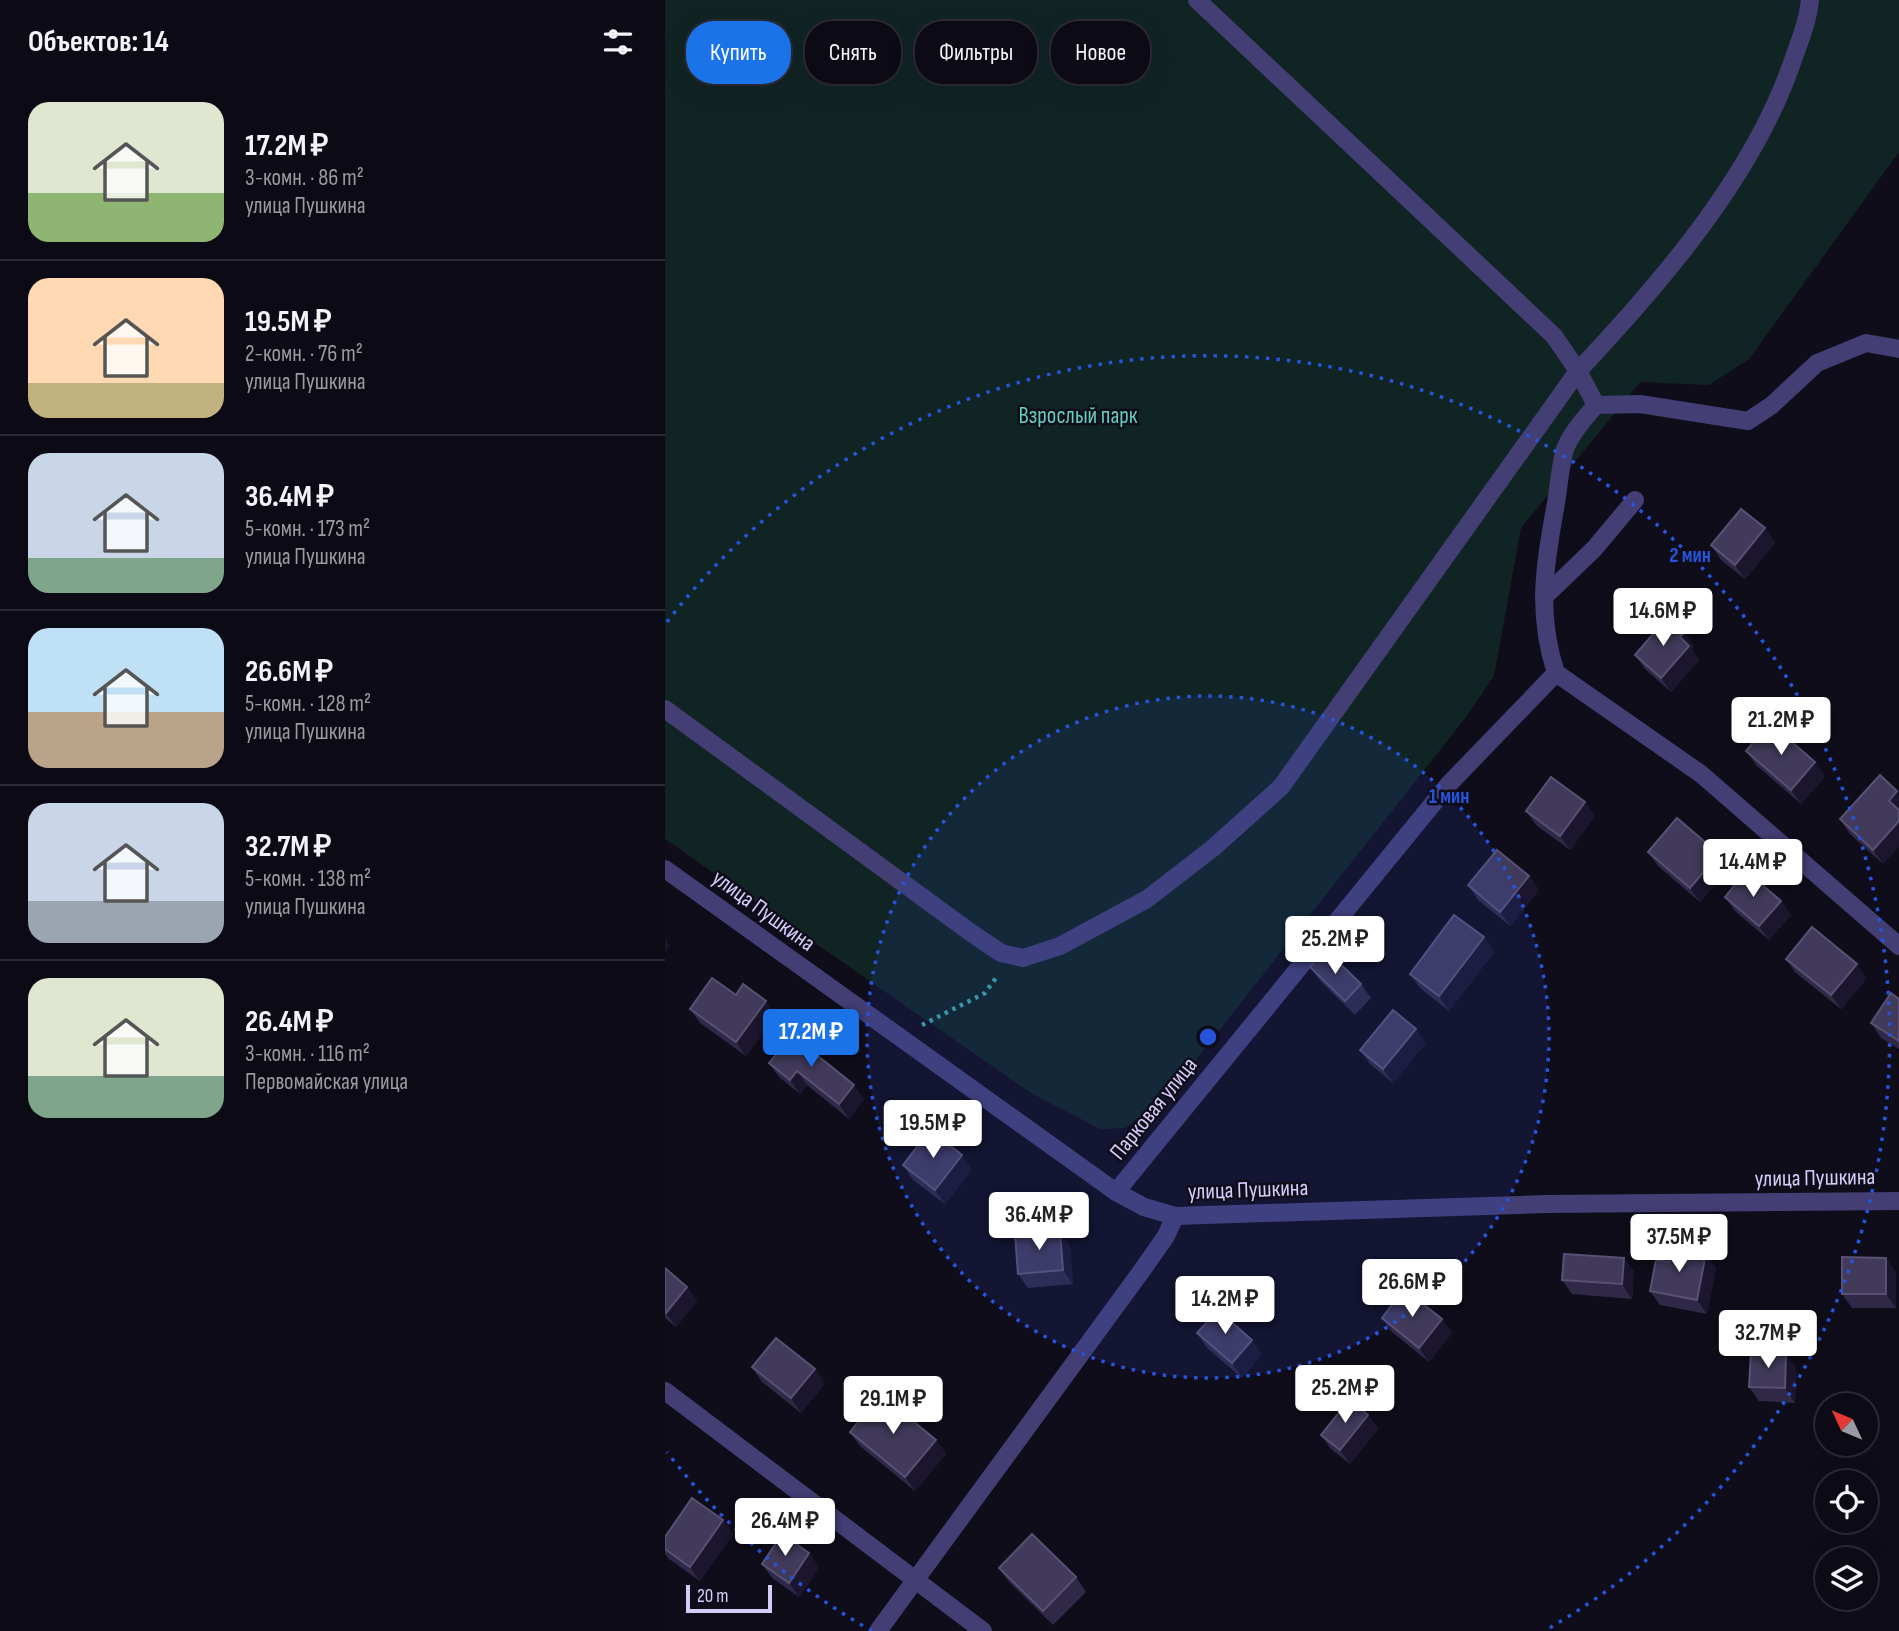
<!DOCTYPE html>
<html lang="ru">
<meta charset="utf-8">
<style>
:root{--surface:#0c0a14;--page:#1a1822;--text:#f1f3f6;--muted:#9a9aa0;--line:#2c2b34;--accent:#1a73e8}
body{margin:0;font-family:"Sofia Sans Condensed",sans-serif;background:var(--page);color:var(--text);height:100vh;display:flex;flex-direction:column;font-size:26px;white-space:nowrap}
*{box-sizing:border-box;margin:0}
p{font-size:23px;color:var(--muted)}
.icon{flex:none;width:38px;height:38px;fill:none;stroke:currentColor;stroke-width:2;stroke-linecap:round;stroke-linejoin:round}
.map{position:relative;flex:1;overflow:hidden}
.side{display:flex;flex-direction:column;background:var(--surface);width:665px}
.side>*{flex:none}
.top-card{position:absolute;left:21px;top:21px;width:665px;height:63px;display:flex;gap:14px}
.needle{width:46px;rotate:314deg}
.buttons{position:absolute;left:1150px;top:1393px;display:grid;gap:14px}
.buttons a{display:grid;place-items:center;width:63px;height:63px;border-radius:50%;background:var(--surface);box-shadow:0 7px 28px #0002,0 0 0 2px var(--line);font-size:35px}
.scale{position:absolute;left:21px;bottom:18px;width:86px;box-sizing:border-box;padding-left:7px;border:4px solid #d4cdf9;border-top:0;font-size:19px;line-height:24px;white-space:nowrap;color:#d4cdf9;-webkit-text-stroke:5px #100d1b;paint-order:stroke}
.price{position:absolute;translate:-50% -60px;padding:0 16px;border-radius:7px;background:#fff;color:#222;font-size:23px;line-height:46px;filter:drop-shadow(0 2px 4px #0008)}
.price::after{content:'';position:absolute;left:50%;top:42px;width:21px;height:16px;margin-left:-10px;background:inherit;clip-path:polygon(0 0,100% 0,50% 100%)}
.price.selected{background:var(--accent);color:#fff}
ul{padding:0;list-style:none}
li{display:flex;align-items:center;gap:21px;height:175px;padding:0 28px}
li+li{border-top:2px solid var(--line)}
li span{display:grid;place-items:center;flex:none;width:196px;height:140px;border-radius:21px;color:#555}
li>.icon{margin-inline-start:auto}
span .icon{width:84px;height:84px;fill:#fffc;stroke-width:1}
li b{font-size:30px}
h2{display:flex;justify-content:space-between;align-items:center;height:84px;padding:0 28px;font-size:30px}
.chip{padding:0 24px;border-radius:28px;background:var(--surface);box-shadow:0 7px 28px #0002,0 0 0 2px var(--line);font-size:24px;line-height:63px}
.chip.selected{background:var(--accent);color:#fff}
main{display:flex;flex:1;min-height:0}
.map>svg:first-child{display:block}
</style>
<main>
<section class="side">
<h2>Объектов: 14<svg class="icon" aria-label="filters" viewBox="0 0 24 24"><path d="M4 7h16M4 17h16"/><circle cx="9" cy="7" r="2"/><circle cx="15" cy="17" r="2"/></svg></h2>
<ul>
<li><span style="background:linear-gradient(#dfe7d0 65%,#8fb573 0)"><svg class="icon" aria-label="home" viewBox="0 0 24 24"><path d="M3 11l9-7 9 7M6 9v11h12V9"/></svg></span><div><b>17.2M ₽</b><p>3-комн. · 86 m²</p><p>улица Пушкина</p></div></li>
<li><span style="background:linear-gradient(#ffd9b3 75%,#c2b280 0)"><svg class="icon" aria-label="home" viewBox="0 0 24 24"><path d="M3 11l9-7 9 7M6 9v11h12V9"/></svg></span><div><b>19.5M ₽</b><p>2-комн. · 76 m²</p><p>улица Пушкина</p></div></li>
<li><span style="background:linear-gradient(#c9d6e8 75%,#7fa58c 0)"><svg class="icon" aria-label="home" viewBox="0 0 24 24"><path d="M3 11l9-7 9 7M6 9v11h12V9"/></svg></span><div><b>36.4M ₽</b><p>5-комн. · 173 m²</p><p>улица Пушкина</p></div></li>
<li><span style="background:linear-gradient(#bfe0f5 60%,#b9a48a 0)"><svg class="icon" aria-label="home" viewBox="0 0 24 24"><path d="M3 11l9-7 9 7M6 9v11h12V9"/></svg></span><div><b>26.6M ₽</b><p>5-комн. · 128 m²</p><p>улица Пушкина</p></div></li>
<li><span style="background:linear-gradient(#c9d6e8 70%,#9aa5b1 0)"><svg class="icon" aria-label="home" viewBox="0 0 24 24"><path d="M3 11l9-7 9 7M6 9v11h12V9"/></svg></span><div><b>32.7M ₽</b><p>5-комн. · 138 m²</p><p>улица Пушкина</p></div></li>
<li><span style="background:linear-gradient(#dfe7d0 70%,#7fa58c 0)"><svg class="icon" aria-label="home" viewBox="0 0 24 24"><path d="M3 11l9-7 9 7M6 9v11h12V9"/></svg></span><div><b>26.4M ₽</b><p>3-комн. · 116 m²</p><p>Первомайская улица</p></div></li>
</ul>
</section>
<div class="map">
<svg width="1234" height="1631" viewBox="0 0 1234 1631">
<rect width="100%" height="100%" fill="#100d1b"/>
<!-- green -->
<polygon fill="#112424" points="0,0 1234,0 1234,152 1084,359 1044,385 975,382 856,528 829,676 801,717 519,1075 494,1103 460,1128 435,1129 366,1093 0,839"/>
<g fill="none" stroke-linecap="round" stroke-linejoin="round">
<!-- path -->
<polyline stroke="#3b9f9e" stroke-width="4.5" stroke-dasharray="3.5 5" stroke-linecap="butt" points="257,1025 320,993 333,975"/>
<!-- lane -->
<g stroke="#433e74" stroke-width="18">
<polyline points="931,405 975,404 1083,421 1107,405 1152,363 1201,343 1234,349"/>
<polyline points="879,597 929,549 970,500"/>
<path d="M0 709 305 932 336 953 358 958 395 946 482 899 548 848 616 787 913 371C996 283 1091 173 1129 57 1136 38 1143 20 1145 0"/>
<polyline points="213,1631 478,1269 501,1236 510,1216"/>
</g>
<!-- street -->
<g stroke="#433e74" stroke-width="18">
<path d="M532 0 889 336 913 371 931 405C919 419 907 432 900 449 895 466 894 485 891 503 880 564 871 612 891 673L1036 774 1234 946"/>
<polyline points="0,869 451,1192 479,1207 510,1216 881,1204 1234,1201"/>
<polyline points="451,1192 784,784 891,673"/>
<polyline points="0,1391 318,1631"/>
</g>
</g>
<!-- wall -->
<g fill="#2f2846">
<polygon points="1100,528 1110,543 1080,579 1056,560 1046,545"/>
<polygon points="1029,646 1027,649 1034,660 1006,692 980,669 970,655"/>
<polygon points="1081,751 1150,762 1160,776 1136,804 1091,765"/>
<polygon points="1215,775 1218,864 1185,834 1175,819"/>
<polygon points="861,811 930,816 905,850 871,825"/>
<polygon points="983,852 1064,869 1035,902 993,866"/>
<polygon points="864,876 874,890 845,926 813,900 803,885"/>
<polygon points="1060,897 1116,901 1126,915 1104,940 1070,911"/>
<polygon points="819,937 829,952 784,1011 755,988 745,974"/>
<polygon points="1121,959 1202,978 1176,1009 1131,973"/>
<polygon points="645,967 696,984 706,998 690,1015 655,981"/>
<polygon points="71,995 101,1001 111,1015 81,1056 35,1023 25,1009"/>
<polygon points="1234,999 1234,1049 1216,1038 1206,1023"/>
<polygon points="127,1035 199,1099 184,1119 142,1085 135,1094 114,1077 104,1063"/>
<polygon points="761,1043 728,1083 705,1064 695,1050"/>
<polygon points="238,1165 307,1169 280,1204 248,1180"/>
<polygon points="405,1245 408,1284 363,1288 353,1274"/>
<polygon points="959,1258 969,1272 967,1299 907,1294 897,1280"/>
<polygon points="0,1268 22,1287 32,1301 11,1327 0,1318"/>
<polygon points="1051,1268 1042,1314 995,1305 985,1291"/>
<polygon points="1231,1272 1231,1308 1187,1308 1177,1294"/>
<polygon points="717,1318 777,1319 787,1333 764,1362 727,1332"/>
<polygon points="532,1333 597,1354 577,1378 542,1348"/>
<polygon points="87,1367 160,1383 136,1413 97,1382"/>
<polygon points="1131,1368 1130,1403 1094,1401 1084,1387"/>
<polygon points="703,1415 713,1429 685,1464 666,1449 656,1435"/>
<polygon points="185,1432 271,1440 281,1454 250,1491 195,1446"/>
<polygon points="58,1520 68,1534 35,1581 4,1559 0,1554 0,1537"/>
<polygon points="144,1553 154,1568 134,1597 107,1578 97,1564"/>
<polygon points="334,1568 411,1577 421,1592 388,1625 344,1582"/>
</g>
<!-- shaded-wall -->
<g fill="#1b162d">
<polygon points="1100,528 1110,543 1080,579 1070,565"/>
<polygon points="1020,632 1029,646 1027,649 1034,660 1006,692 996,678 1015,637"/>
<polygon points="1150,762 1160,776 1136,804 1126,790"/>
<polygon points="1232,791 1234,793 1234,814 1224,801"/>
<polygon points="920,802 930,816 905,850 895,836"/>
<polygon points="1234,821 1234,847 1218,864 1208,850"/>
<polygon points="1054,854 1064,869 1035,902 1025,888"/>
<polygon points="864,876 874,890 845,926 835,912"/>
<polygon points="1116,901 1126,915 1104,940 1094,926"/>
<polygon points="819,937 829,952 784,1011 774,996"/>
<polygon points="0,939 5,946 0,952"/>
<polygon points="1192,964 1202,978 1176,1009 1166,995"/>
<polygon points="101,1001 111,1015 81,1056 71,1042"/>
<polygon points="751,1029 761,1043 728,1083 718,1069"/>
<polygon points="132,1071 142,1085 135,1094 125,1080"/>
<polygon points="189,1085 199,1099 184,1119 174,1104"/>
<polygon points="297,1155 307,1169 280,1204 270,1190"/>
<polygon points="395,1231 405,1245 408,1284 398,1270"/>
<polygon points="1041,1253 1051,1268 1042,1314 1032,1300"/>
<polygon points="959,1258 969,1272 967,1299 957,1284"/>
<polygon points="1221,1258 1231,1272 1231,1308 1221,1294"/>
<polygon points="22,1287 32,1301 11,1327 1,1313"/>
<polygon points="777,1319 787,1333 764,1362 754,1348"/>
<polygon points="587,1340 597,1354 577,1378 567,1363"/>
<polygon points="1121,1354 1131,1368 1130,1403 1120,1388"/>
<polygon points="150,1369 160,1383 136,1413 126,1398"/>
<polygon points="703,1415 713,1429 685,1464 675,1450"/>
<polygon points="271,1440 281,1454 250,1491 240,1477"/>
<polygon points="58,1520 68,1534 35,1581 25,1567"/>
<polygon points="144,1553 154,1568 134,1597 124,1583"/>
</g>
<!-- building -->
<g fill="#413a5a" stroke="#585173" stroke-width="2">
<polygon points="1076,509 1100,528 1070,565 1046,545"/>
<polygon points="1003,617 1020,632 1015,637 1024,646 996,678 970,655"/>
<polygon points="1105,723 1150,762 1126,790 1081,751"/>
<polygon points="1215,775 1232,791 1224,801 1234,810 1234,821 1208,850 1175,819"/>
<polygon points="886,777 920,802 895,836 861,811"/>
<polygon points="1012,818 1054,854 1025,888 983,852"/>
<polygon points="832,850 864,876 835,912 803,885"/>
<polygon points="1081,871 1116,901 1094,926 1060,897"/>
<polygon points="789,915 819,937 774,996 745,974"/>
<polygon points="1147,927 1192,964 1166,995 1121,959"/>
<polygon points="661,950 696,984 680,1001 645,967"/>
<polygon points="47,978 71,995 78,984 101,1001 71,1042 25,1009"/>
<polygon points="1226,993 1234,999 1234,1041 1206,1023"/>
<polygon points="728,1010 751,1029 718,1069 695,1050"/>
<polygon points="127,1035 189,1085 174,1104 132,1071 125,1080 104,1063"/>
<polygon points="265,1130 297,1155 270,1190 238,1165"/>
<polygon points="395,1231 398,1270 353,1274 350,1234"/>
<polygon points="1007,1247 1041,1253 1032,1300 985,1291 991,1260 1004,1262"/>
<polygon points="899,1254 959,1258 957,1284 897,1280"/>
<polygon points="1177,1257 1221,1258 1221,1294 1177,1294"/>
<polygon points="0,1268 22,1287 1,1313 0,1312"/>
<polygon points="739,1289 777,1319 754,1348 717,1318"/>
<polygon points="553,1310 587,1340 567,1363 532,1333"/>
<polygon points="111,1338 150,1369 126,1398 87,1367"/>
<polygon points="1086,1352 1121,1354 1120,1388 1084,1387"/>
<polygon points="215,1394 271,1440 240,1477 185,1432"/>
<polygon points="684,1400 703,1415 675,1450 656,1435"/>
<polygon points="27,1498 58,1520 25,1567 0,1549 0,1537"/>
<polygon points="117,1534 144,1553 124,1583 97,1564"/>
<polygon points="367,1534 411,1577 378,1611 334,1568"/>
</g>
<!-- distance rings -->
<circle cx="543" cy="1037" r="341" fill="#2654da" fill-opacity=".12"/>
<g fill="none" stroke="#2654da" stroke-width="3.5" stroke-dasharray="3.5 7">
<circle cx="543" cy="1037" r="341"/>
<path d="M207 1631A682 682 0 0 1 2 1452M2 622A682 682 0 1 1 879 1631"/>
</g>
<g text-anchor="middle" stroke-width="5" stroke-linejoin="round" paint-order="stroke">
<!-- park labels -->
<g font-size="23" fill="#64ceb9" stroke="#100d1b">
<text x="413" y="423">Взрослый парк</text>
</g>
<!-- street labels -->
<g font-size="23" fill="#d4cdf9" stroke="#100d1b">
<text transform="translate(99 910) rotate(36)" y="8">улица Пушкина</text>
<text transform="translate(488 1108) rotate(-51)" y="8">Парковая улица</text>
<text transform="translate(1150 1177) rotate(-1)" y="8">улица Пушкина</text>
<text transform="translate(583 1189) rotate(-2)" y="8">улица Пушкина</text>
</g>
</g>
<circle cx="543" cy="1037" r="10" fill="#2654da" stroke="#100d1b" stroke-width="3.5"/>
<g font-size="21" text-anchor="middle" font-weight="bold" fill="#2654da" stroke="#100d1b" stroke-width="5" stroke-linejoin="round" paint-order="stroke">
<text x="1025" y="562">2 мин</text>
<text x="784" y="803">1 мин</text>
</g>
</svg>
<div class="buttons">
<a><svg class="needle" viewBox="-14 -14 28 28"><path d="M0-13l5 13h-10z" fill="#e53935"/><path d="M0 13l5-13h-10z" fill="#9a9aa0"/></svg></a>
<a><svg class="icon" aria-label="locate" viewBox="0 0 24 24"><circle cx="12" cy="12" r="6"/><path d="M12 2v4M12 18v4M2 12h4M18 12h4"/></svg></a>
<a><svg class="icon" aria-label="layers" viewBox="0 0 24 24"><path d="M12 4l9 5-9 5-9-5zM3 14l9 5 9-5"/></svg></a>
</div>
<div class="scale">20 m</div>
<b class="price" style="left:998px;top:648px">14.6M ₽</b>
<b class="price" style="left:1116px;top:757px">21.2M ₽</b>
<b class="price" style="left:1088px;top:899px">14.4M ₽</b>
<b class="price" style="left:670px;top:976px">25.2M ₽</b>
<b class="price selected" style="left:146px;top:1069px">17.2M ₽</b>
<b class="price" style="left:268px;top:1160px">19.5M ₽</b>
<b class="price" style="left:374px;top:1252px">36.4M ₽</b>
<b class="price" style="left:1014px;top:1274px">37.5M ₽</b>
<b class="price" style="left:747px;top:1319px">26.6M ₽</b>
<b class="price" style="left:560px;top:1336px">14.2M ₽</b>
<b class="price" style="left:1103px;top:1370px">32.7M ₽</b>
<b class="price" style="left:680px;top:1425px">25.2M ₽</b>
<b class="price" style="left:228px;top:1436px">29.1M ₽</b>
<b class="price" style="left:120px;top:1558px">26.4M ₽</b>
<div class="top-card">
<a class="chip selected">Купить</a>
<a class="chip">Снять</a>
<a class="chip">Фильтры</a>
<a class="chip">Новое</a>
</div>
</div>
</main>
